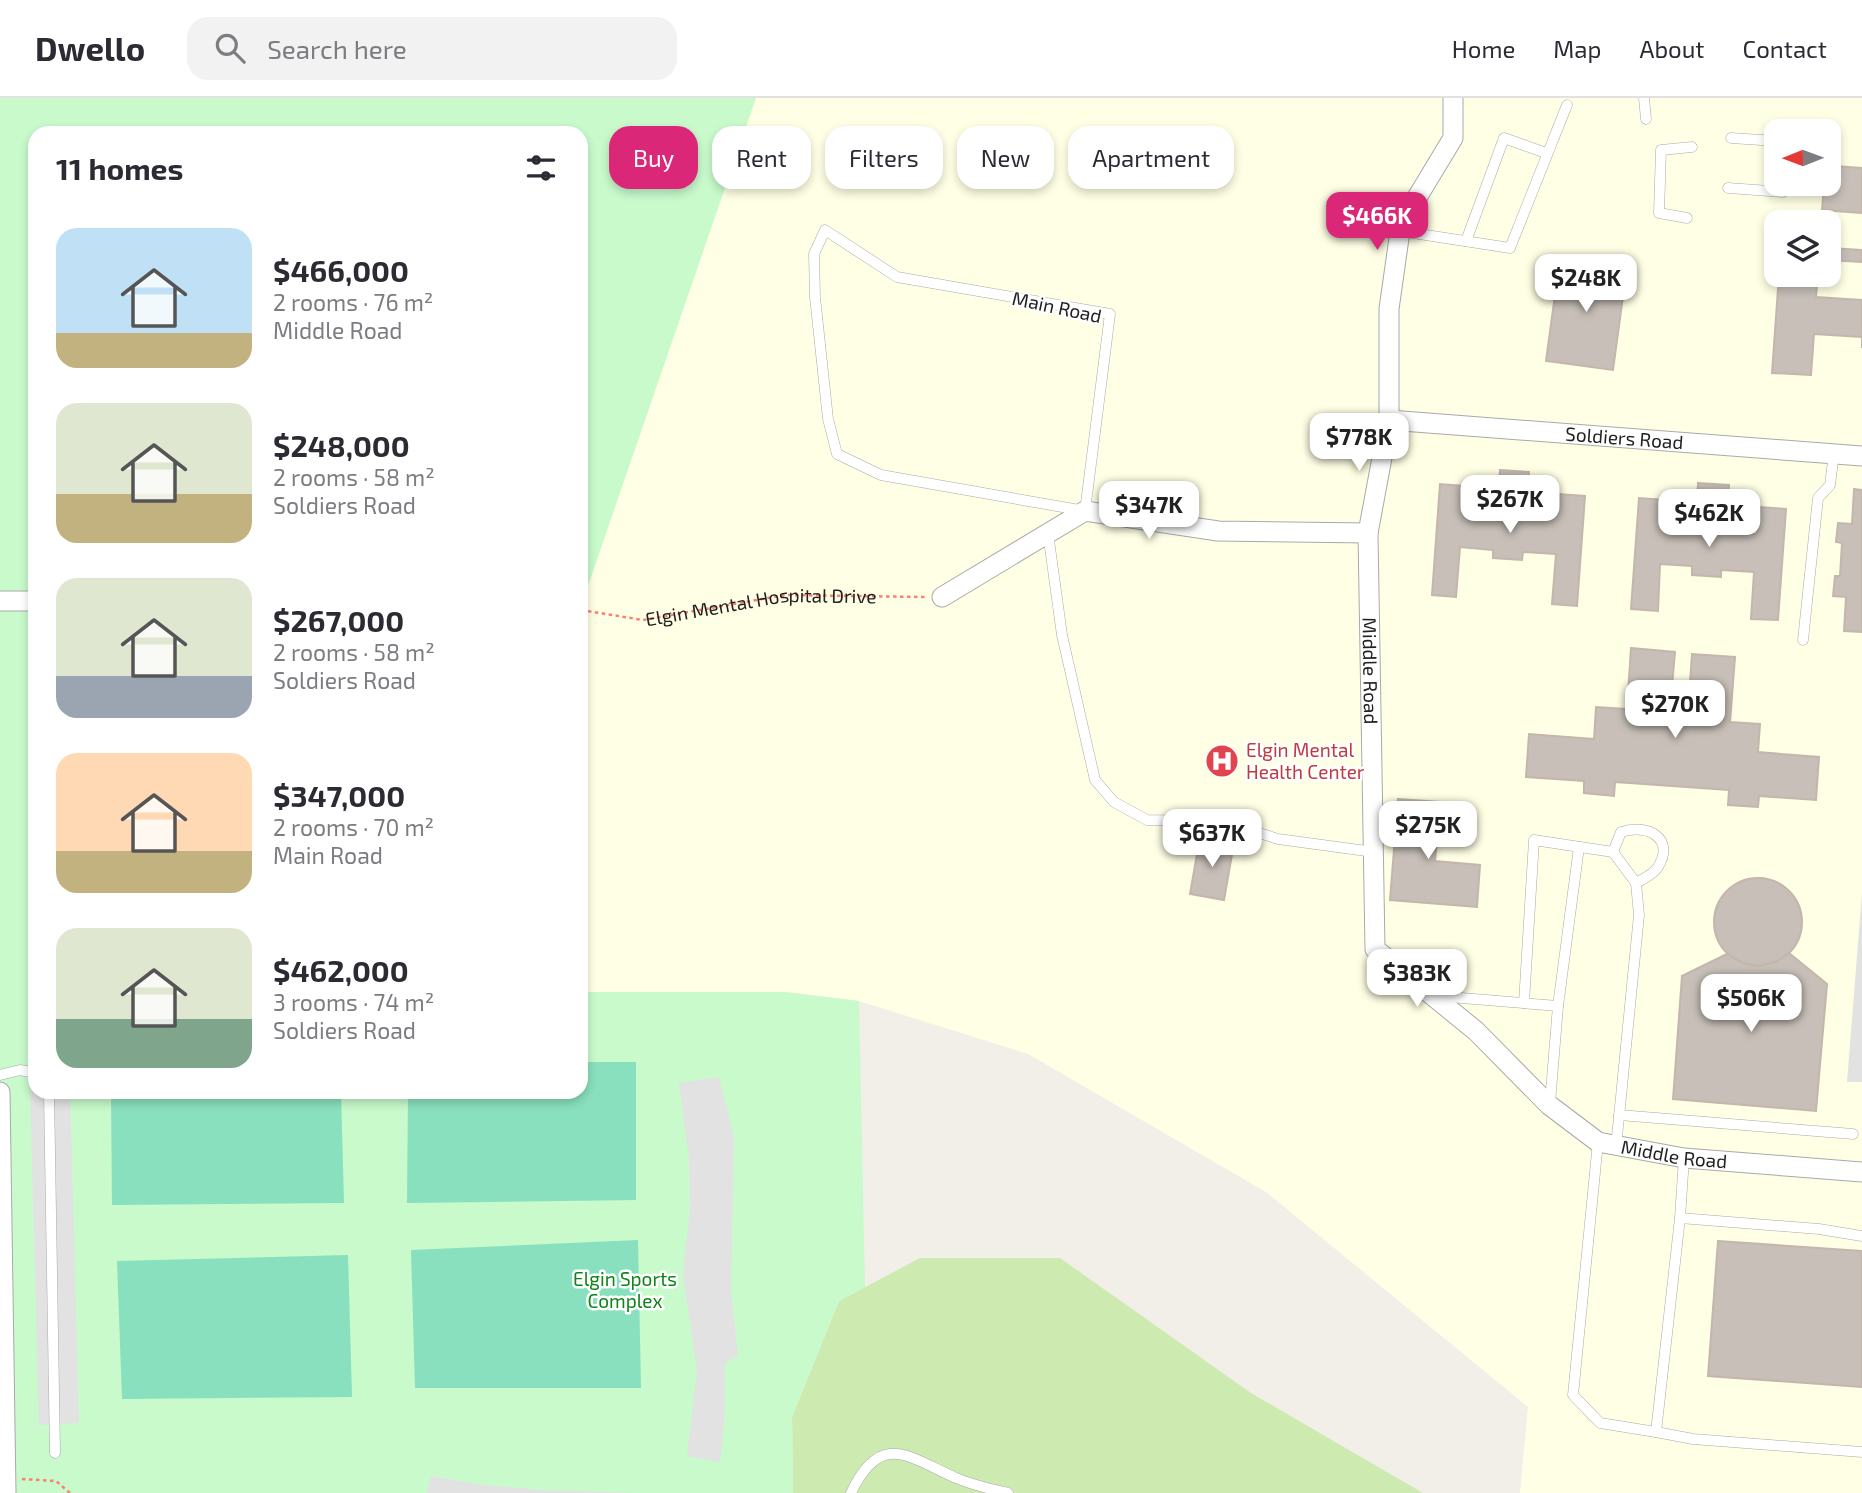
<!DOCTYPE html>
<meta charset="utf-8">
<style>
:root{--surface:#fff;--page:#f2f2f3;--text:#2b2b33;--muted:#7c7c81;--line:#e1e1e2;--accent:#db2777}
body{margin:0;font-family:"Exo 2",sans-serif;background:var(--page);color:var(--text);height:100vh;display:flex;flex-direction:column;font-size:26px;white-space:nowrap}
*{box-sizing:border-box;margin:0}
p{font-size:23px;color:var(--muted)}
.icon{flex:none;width:38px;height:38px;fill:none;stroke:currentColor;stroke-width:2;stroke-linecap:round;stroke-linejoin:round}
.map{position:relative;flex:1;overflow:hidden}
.details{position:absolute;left:28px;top:28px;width:560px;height:973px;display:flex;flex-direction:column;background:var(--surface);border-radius:21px;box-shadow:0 4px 10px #0003}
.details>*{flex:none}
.guide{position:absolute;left:609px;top:28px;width:665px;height:63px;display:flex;gap:14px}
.needle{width:46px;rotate:269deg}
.tools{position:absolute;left:1764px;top:21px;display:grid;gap:14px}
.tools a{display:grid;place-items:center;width:77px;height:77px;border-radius:14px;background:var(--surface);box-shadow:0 4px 10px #0003;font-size:35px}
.price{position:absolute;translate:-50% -60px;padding:0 16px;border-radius:14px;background:#fff;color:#222;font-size:23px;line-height:46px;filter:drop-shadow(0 2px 4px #0008)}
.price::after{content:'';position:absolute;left:50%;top:42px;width:21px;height:16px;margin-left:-10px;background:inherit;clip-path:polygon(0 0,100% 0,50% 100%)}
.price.on{background:var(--accent);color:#fff}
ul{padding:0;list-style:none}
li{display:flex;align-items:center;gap:21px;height:175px;padding:0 28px}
li span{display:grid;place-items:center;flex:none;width:196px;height:140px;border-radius:21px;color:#555}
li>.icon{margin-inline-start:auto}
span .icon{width:84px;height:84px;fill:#fffc;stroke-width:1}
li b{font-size:30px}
h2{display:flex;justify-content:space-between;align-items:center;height:84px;padding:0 28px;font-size:30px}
.pill{padding:0 24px;border-radius:21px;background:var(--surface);box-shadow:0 4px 10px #0003;font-size:24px;line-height:63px}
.pill.on{background:var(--accent);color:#fff}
header{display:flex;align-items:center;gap:42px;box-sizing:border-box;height:98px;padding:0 35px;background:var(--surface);border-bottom:2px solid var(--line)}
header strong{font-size:33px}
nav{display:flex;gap:38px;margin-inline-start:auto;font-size:24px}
.search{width:490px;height:63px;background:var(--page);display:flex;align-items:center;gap:18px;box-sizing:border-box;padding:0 24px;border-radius:21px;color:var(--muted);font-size:26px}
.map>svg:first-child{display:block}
</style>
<header>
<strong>Dwello</strong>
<div class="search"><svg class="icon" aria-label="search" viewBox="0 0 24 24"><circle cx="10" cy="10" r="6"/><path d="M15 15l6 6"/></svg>Search here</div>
<nav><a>Home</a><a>Map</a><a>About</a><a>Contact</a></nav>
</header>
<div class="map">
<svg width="1862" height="1395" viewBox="0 0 1862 1395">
<rect width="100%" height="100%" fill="#f2efe9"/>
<!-- education -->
<path fill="#ffffe5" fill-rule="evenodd" d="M740 0H1862V1395H1520L1528 1309 1266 1094 1028 956 859 903 785 894H581V433ZM1776 33H1829V86H1776ZM1776 124H1829V177H1776Z"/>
<!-- grass -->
<polygon fill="#cdebb0" points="920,1160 1060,1160 1251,1295 1423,1395 793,1395 792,1319 839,1203"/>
<!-- park -->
<polygon fill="#c8facc" points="0,0 756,0 581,508 581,35 35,35 35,994 581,994 581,894 785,894 859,903 865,1189 839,1203 792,1319 793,1395 0,1395"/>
<!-- pitch -->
<g fill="#88e0be">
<polygon points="581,964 636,964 636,1102 407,1105 408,994 581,994"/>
<polygon points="111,994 341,994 344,1105 112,1107"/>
<polygon points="638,1142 641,1290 415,1290 411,1152"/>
<polygon points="348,1157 352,1299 122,1301 117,1163"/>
</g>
<!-- parking -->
<g fill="#e2e2e2">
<polygon points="1862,795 1862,984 1847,984"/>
<polygon points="719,979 734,1040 731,1192 738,1258 725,1265 725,1313 720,1364 687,1358 697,1273 683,1176 690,1111 689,1060 679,985"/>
<polygon points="30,989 35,989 35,994 70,994 79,1325 39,1327"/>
<polygon points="431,1378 477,1386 540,1392 637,1395 427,1395"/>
</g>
<!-- building -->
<g fill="#c7bfb8" stroke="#c4b6ab" stroke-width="2">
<polygon points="1835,68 1862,70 1862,115 1822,112 1824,86 1834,85"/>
<polygon points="1829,150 1862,152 1862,164 1829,162"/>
<polygon points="1560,160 1627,169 1613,272 1546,263"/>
<polygon points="1779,177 1818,177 1816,199 1862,202 1862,250 1862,239 1814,236 1811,277 1772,275"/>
<polygon points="1500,372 1529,374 1525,416 1557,418 1558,396 1585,398 1577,508 1552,506 1556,456 1523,454 1522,462 1493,460 1493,452 1460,449 1456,499 1432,497 1440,386 1464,388 1462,411 1497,414"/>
<polygon points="1698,385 1729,387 1726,433 1757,436 1759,409 1786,411 1778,522 1751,521 1754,474 1721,472 1721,479 1692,477 1692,468 1660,466 1658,513 1631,511 1639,400 1666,402 1665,426 1696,428"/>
<polygon points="1854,391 1862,392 1862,534 1844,533 1846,499 1833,498 1835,478 1840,478 1842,445 1836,444 1838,425 1852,426"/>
<polygon points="1631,550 1675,554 1670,611 1688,612 1692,556 1735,559 1730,624 1760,626 1758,654 1819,659 1816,702 1759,698 1758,709 1728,707 1729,692 1615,684 1614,698 1584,695 1584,683 1526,679 1529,636 1594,641 1596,609 1627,611"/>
<polygon points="1398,701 1440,704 1435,763 1480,767 1477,809 1390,802"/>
<polygon points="1200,739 1234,745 1224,802 1190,796"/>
<circle cx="1758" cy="824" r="44"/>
<polygon points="1789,855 1827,886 1816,1013 1673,1001 1682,878 1727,856 1743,865 1759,868 1776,864"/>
<polygon points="1718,1143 1862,1153 1862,1289 1708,1278"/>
</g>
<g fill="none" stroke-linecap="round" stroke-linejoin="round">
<defs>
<g id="lane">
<polyline points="1644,0 1646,21"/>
<polyline points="1731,40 1776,43"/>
<polyline points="1728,90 1783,94 1784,86"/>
<polyline points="1687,120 1659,115 1661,52 1692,49"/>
<polygon points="825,132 897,179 1110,216 1085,413 881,377 837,356 828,321 815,199 814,156"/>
<polyline points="1400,133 1510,150 1567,7"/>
<polyline points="1466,143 1504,40 1546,55"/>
<polyline points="1048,435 1062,537 1095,682 1114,704 1147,722 1222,723 1278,741 1374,754"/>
<polyline points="1803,542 1818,400 1830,387 1834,355"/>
<path d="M1613 754 1621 734C1649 725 1675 741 1658 769 1654 776 1643 781 1636 785"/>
<polyline points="1437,898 1558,908 1550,1005"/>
<polyline points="1524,905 1534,742 1613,754 1636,785 1639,817 1616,1049"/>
<polyline points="1558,908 1579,749"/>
<polyline points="0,977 20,972 35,975"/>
<polyline points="49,994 55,1355"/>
<polyline points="1619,1017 1853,1036"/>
<polyline points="1598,1044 1573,1297 1600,1325 1656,1334"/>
<polyline points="1680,1120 1684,1060"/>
<polyline points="1862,1138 1819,1131 1680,1120 1656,1334 1693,1341 1862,1354"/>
<path d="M851 1395C881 1331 910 1360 956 1380 973 1387 990 1391 1008 1395"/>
</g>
<g id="street">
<path id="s2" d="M1453 0V40L1401 126 1389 211V322L1368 435 1375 851 1476 933 1549 1007 1598 1044 1684 1060 1862 1074"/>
<path id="s3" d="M1389 322 1862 358"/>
<polyline points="942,499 1085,413 1218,433 1368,435"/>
<polyline points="0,503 35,503"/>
<polyline points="0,994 6,1395"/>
</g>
</defs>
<!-- lane casing -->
<use href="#lane" stroke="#a9a9a9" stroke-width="11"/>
<!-- street casing -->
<use href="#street" stroke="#a9a9a9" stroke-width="21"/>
<!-- path -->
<g stroke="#fa8072" stroke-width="2.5" stroke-dasharray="3.5 3.5" stroke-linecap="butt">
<path id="s1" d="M581 512 643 522 785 497 925 499"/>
<polyline points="22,1381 56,1383 70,1395"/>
</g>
<!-- lane -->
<use href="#lane" stroke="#fff" stroke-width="10"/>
<!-- street -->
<use href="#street" stroke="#fff" stroke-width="19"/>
</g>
<!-- icons -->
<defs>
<symbol id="hospital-disc" viewBox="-11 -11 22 22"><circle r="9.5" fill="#e0444e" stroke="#fff"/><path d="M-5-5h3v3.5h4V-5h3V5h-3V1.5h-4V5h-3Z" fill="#fff"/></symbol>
</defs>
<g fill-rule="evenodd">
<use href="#hospital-disc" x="1203" y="644" width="38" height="38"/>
</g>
<g text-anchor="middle" stroke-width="5" stroke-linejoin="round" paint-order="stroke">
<!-- street labels -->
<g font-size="19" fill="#222" stroke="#fff">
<text transform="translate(1057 209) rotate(12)" y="7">Main Road</text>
<text dy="7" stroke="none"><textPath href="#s3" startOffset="236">Soldiers Road</textPath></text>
<text dy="7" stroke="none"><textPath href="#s1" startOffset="182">Elgin Mental Hospital Drive</textPath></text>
<text dy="7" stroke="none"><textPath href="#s2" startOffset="590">Middle Road</textPath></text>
<text dy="7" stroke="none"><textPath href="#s2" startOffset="1241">Middle Road</textPath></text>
</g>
<!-- health labels -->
<g font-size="19" fill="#be3a42" stroke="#fff" text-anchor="start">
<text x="1246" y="659">Elgin Mental<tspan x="1246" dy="22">Health Center</tspan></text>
</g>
<!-- park labels -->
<g font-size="19" fill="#0c8416" stroke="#fff">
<text x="625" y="1188">Elgin Sports<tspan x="625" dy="22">Complex</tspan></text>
</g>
</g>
</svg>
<div class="tools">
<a><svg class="needle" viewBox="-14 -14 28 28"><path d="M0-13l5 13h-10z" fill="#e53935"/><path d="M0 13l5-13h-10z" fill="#7c7c81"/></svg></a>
<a><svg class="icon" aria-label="layers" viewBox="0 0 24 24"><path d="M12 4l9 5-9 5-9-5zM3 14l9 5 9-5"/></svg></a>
</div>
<b class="price on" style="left:1377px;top:154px">$466K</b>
<b class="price" style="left:1586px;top:216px">$248K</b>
<b class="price" style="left:1359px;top:375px">$778K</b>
<b class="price" style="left:1510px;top:437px">$267K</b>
<b class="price" style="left:1149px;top:443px">$347K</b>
<b class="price" style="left:1709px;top:451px">$462K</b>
<b class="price" style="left:1675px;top:642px">$270K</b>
<b class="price" style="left:1428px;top:763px">$275K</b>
<b class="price" style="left:1212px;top:771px">$637K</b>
<b class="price" style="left:1417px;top:911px">$383K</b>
<b class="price" style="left:1751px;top:936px">$506K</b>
<div class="guide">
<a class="pill on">Buy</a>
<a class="pill">Rent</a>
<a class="pill">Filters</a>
<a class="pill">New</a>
<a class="pill">Apartment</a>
</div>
<section class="details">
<h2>11 homes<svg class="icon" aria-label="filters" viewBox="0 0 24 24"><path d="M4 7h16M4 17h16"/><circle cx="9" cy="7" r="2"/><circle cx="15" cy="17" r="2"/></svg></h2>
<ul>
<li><span style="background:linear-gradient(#bfe0f5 75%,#c2b280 0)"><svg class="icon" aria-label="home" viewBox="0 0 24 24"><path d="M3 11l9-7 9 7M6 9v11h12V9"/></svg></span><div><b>$466,000</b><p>2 rooms · 76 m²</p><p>Middle Road</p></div></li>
<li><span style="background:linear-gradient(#dfe7d0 65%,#c2b280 0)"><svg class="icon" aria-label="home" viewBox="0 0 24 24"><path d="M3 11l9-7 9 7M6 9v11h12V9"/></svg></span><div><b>$248,000</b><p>2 rooms · 58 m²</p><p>Soldiers Road</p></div></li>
<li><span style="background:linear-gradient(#dfe7d0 70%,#9aa5b1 0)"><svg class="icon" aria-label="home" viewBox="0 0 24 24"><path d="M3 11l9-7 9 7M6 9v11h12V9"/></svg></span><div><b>$267,000</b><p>2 rooms · 58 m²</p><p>Soldiers Road</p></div></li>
<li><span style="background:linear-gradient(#ffd9b3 70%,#c2b280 0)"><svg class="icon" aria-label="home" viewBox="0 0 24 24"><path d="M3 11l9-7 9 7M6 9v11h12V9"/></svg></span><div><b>$347,000</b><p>2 rooms · 70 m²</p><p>Main Road</p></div></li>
<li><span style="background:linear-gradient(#dfe7d0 65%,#7fa58c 0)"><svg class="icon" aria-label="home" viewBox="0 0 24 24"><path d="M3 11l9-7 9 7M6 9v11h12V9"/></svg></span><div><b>$462,000</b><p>3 rooms · 74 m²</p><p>Soldiers Road</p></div></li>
</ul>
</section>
</div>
